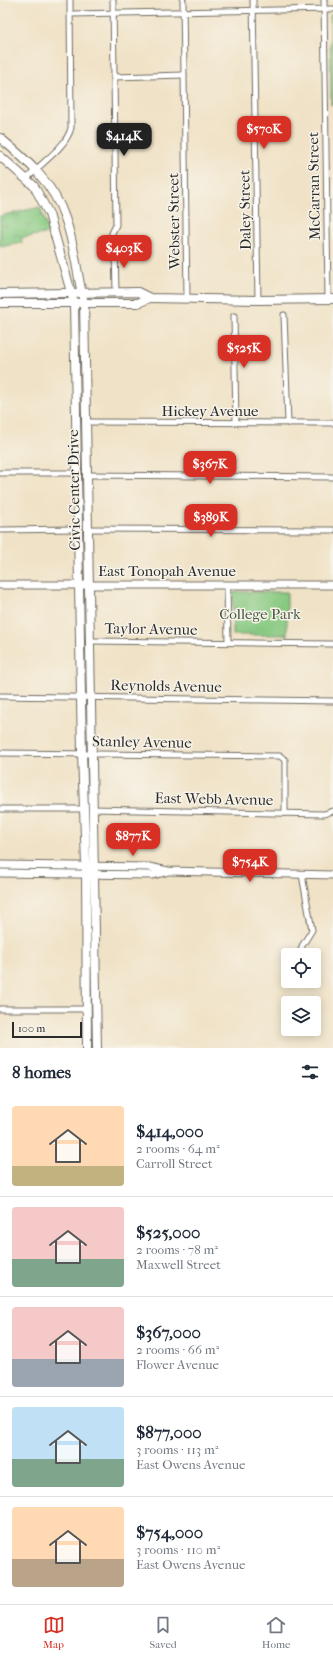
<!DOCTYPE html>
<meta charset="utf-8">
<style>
:root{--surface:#fff;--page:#f2f2f3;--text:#1f2937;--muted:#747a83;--line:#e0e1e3;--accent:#d93025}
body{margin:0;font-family:"IM FELL French Canon",serif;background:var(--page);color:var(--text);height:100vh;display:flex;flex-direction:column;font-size:15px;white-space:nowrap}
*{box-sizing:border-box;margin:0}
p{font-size:13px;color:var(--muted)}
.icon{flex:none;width:22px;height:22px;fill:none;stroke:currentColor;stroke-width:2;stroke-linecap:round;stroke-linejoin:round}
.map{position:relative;height:1048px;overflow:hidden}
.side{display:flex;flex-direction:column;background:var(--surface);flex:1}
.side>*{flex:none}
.fabs{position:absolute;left:281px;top:948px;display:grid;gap:8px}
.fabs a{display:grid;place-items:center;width:40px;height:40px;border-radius:4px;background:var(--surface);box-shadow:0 2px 10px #0003;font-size:20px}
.scale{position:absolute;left:12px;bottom:10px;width:70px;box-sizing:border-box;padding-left:4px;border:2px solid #2b2b2b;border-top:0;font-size:11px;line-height:14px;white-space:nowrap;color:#2b2b2b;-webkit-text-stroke:3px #f7f3e8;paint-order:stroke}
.price{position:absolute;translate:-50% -34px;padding:0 9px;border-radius:8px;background:var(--accent);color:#fff;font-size:13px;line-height:26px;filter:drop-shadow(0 1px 2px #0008)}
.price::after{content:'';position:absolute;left:50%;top:24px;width:12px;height:9px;margin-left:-6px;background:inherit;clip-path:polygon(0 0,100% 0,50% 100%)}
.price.current{background:#222;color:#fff}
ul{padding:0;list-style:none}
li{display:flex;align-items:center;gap:12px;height:100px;padding:0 12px}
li+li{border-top:1px solid var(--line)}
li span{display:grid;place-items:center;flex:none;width:112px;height:80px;border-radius:4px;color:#555}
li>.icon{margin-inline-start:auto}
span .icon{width:48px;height:48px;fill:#fffc;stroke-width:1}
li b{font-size:17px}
h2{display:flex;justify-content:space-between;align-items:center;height:48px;padding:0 12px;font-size:17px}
.dock{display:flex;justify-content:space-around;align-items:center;height:56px;border-top:1px solid var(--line);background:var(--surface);font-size:11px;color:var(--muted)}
.dock a{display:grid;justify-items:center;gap:2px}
.dock .current{color:var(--accent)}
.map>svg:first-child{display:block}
</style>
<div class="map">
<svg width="333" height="1048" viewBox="0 0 333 1048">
<defs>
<pattern id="grass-tufts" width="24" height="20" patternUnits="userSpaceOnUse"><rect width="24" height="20" fill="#87c981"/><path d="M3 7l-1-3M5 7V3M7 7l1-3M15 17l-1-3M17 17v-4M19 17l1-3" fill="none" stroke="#6fa36a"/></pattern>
</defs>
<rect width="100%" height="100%" fill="#f7f3e8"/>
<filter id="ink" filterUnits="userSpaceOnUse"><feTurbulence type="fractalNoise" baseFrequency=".025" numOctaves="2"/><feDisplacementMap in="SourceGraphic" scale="8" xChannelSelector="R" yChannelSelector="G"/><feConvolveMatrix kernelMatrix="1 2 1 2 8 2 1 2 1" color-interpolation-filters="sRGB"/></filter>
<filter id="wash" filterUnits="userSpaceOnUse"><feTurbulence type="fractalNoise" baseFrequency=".012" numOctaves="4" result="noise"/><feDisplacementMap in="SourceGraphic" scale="16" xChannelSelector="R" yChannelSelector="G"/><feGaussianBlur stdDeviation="0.9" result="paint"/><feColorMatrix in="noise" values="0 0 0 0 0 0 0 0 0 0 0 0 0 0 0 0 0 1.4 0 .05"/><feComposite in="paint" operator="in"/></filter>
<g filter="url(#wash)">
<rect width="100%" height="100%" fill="#f0e2c6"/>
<!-- grass -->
<polygon fill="url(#grass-tufts)" stroke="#597a56" points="40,207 49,233 21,238 22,243 0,247 0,216"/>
<!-- park -->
<g fill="#87c981" stroke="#597a56">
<polygon points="330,15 333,15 333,104 331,105"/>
<rect x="233" y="592" width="54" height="43"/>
</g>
</g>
<g filter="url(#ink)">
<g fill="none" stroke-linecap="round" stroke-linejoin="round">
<defs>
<g id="street">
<polyline points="183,0 187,299"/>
<polyline points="253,0 258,300"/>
<polyline points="324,0 328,299"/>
<polyline points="71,14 333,9"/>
<polyline points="114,77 184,75"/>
<path d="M27 179C40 163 66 148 71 128L70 0"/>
<polyline points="112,233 116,225 113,0"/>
<polyline points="115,247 116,292"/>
<polyline points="284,315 288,423"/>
<polyline points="234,316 236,423"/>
<polyline points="87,422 333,423"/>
<polyline points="0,473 78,473"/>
<polyline points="88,475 333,477"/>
<polyline points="89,529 333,530"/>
<polyline points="0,530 78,529"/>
<polyline points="227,584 228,642"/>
<polyline points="90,641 333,644"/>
<polyline points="0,696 333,701"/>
<polyline points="0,753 280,756 285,760 285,813"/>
<polyline points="0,809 83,809"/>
<polyline points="93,809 324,814 333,811"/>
<polyline points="300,955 302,946 312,930 302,875"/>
<polyline points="0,1009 87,1009"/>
</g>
<g id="secondary">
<polyline points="0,585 333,585"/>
<polyline points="0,865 149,867 168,871 333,875"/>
<polyline points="0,873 152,875 165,872"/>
</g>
<g id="primary">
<path d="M0 138C27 160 54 184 65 218 75 245 77 275 84 303L97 1048"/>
<polyline points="0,156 34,186 49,214 74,303 82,753 86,865 87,1048"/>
<polyline points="0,294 138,292 150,298 258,300 333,299"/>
<polyline points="0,303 138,303 150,298"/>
</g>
</defs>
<!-- street casing -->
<use href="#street" stroke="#706b61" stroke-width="7"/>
<!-- secondary casing -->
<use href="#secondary" stroke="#706b61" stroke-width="9"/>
<!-- primary casing -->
<use href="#primary" stroke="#706b61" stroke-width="10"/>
<!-- street -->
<use href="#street" stroke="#fff" stroke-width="5"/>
<!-- secondary -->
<use href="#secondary" stroke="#fff" stroke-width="7"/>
<!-- primary -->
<use href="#primary" stroke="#fff" stroke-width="8"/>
</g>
</g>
<g text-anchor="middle" stroke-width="3" stroke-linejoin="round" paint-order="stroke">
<!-- street labels -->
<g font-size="15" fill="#2b2b2b" stroke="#f7f3e8">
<text transform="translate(314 186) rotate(-91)" y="5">McCarran Street</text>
<text transform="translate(245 210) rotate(-91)" y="5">Daley Street</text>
<text transform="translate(174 221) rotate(-91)" y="5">Webster Street</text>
<text x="210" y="416">Hickey Avenue</text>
<text transform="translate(74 490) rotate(-91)" y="5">Civic Center Drive</text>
<text x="167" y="576">East Tonopah Avenue</text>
<text transform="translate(151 629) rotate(1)" y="5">Taylor Avenue</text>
<text transform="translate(166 686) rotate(1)" y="5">Reynolds Avenue</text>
<text transform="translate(142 742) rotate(1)" y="5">Stanley Avenue</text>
<text transform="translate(214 799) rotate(1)" y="5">East Webb Avenue</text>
</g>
<!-- park labels -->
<g font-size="15" fill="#475a45" stroke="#f7f3e8">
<text x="260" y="619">College Park</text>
</g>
</g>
</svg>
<div class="fabs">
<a><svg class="icon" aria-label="locate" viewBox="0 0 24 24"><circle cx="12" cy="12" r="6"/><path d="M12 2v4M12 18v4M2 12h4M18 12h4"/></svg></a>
<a><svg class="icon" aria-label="layers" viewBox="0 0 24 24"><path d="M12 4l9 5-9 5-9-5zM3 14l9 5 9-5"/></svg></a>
</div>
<div class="scale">100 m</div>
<b class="price" style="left:264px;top:150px">$570K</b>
<b class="price current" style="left:124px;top:157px">$414K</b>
<b class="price" style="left:124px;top:269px">$403K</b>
<b class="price" style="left:244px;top:369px">$525K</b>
<b class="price" style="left:210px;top:485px">$367K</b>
<b class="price" style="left:211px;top:538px">$389K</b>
<b class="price" style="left:133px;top:857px">$877K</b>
<b class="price" style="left:250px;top:883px">$754K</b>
</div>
<section class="side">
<h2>8 homes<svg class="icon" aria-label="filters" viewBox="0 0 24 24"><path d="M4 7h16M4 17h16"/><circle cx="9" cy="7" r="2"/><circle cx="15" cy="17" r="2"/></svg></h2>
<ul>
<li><span style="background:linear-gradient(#ffd9b3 75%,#c2b280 0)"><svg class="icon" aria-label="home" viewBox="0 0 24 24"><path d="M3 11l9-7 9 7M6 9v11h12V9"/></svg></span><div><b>$414,000</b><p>2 rooms · 64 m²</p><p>Carroll Street</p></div></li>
<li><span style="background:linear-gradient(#f6c9c9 65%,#7fa58c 0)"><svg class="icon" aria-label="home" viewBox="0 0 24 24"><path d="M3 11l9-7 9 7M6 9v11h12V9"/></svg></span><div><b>$525,000</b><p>2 rooms · 78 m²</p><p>Maxwell Street</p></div></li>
<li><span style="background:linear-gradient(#f6c9c9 65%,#9aa5b1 0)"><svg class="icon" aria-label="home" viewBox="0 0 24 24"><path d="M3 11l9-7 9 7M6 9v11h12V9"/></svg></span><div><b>$367,000</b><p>2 rooms · 66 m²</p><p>Flower Avenue</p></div></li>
<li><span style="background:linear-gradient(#bfe0f5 65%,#7fa58c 0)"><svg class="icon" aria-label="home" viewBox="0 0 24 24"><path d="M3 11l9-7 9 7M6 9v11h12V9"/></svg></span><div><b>$877,000</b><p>3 rooms · 113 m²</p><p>East Owens Avenue</p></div></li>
<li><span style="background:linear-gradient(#ffd9b3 65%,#b9a48a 0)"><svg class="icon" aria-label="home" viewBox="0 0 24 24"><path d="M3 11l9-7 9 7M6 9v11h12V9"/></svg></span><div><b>$754,000</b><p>3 rooms · 110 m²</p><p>East Owens Avenue</p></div></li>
</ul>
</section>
<nav class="dock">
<a class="current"><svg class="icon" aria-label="map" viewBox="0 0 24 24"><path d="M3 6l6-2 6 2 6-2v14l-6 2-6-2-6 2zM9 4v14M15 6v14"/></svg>Map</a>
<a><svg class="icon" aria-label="saved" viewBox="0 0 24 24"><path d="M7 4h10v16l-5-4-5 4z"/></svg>Saved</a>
<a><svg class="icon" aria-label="home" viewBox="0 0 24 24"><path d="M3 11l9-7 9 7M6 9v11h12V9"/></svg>Home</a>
</nav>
